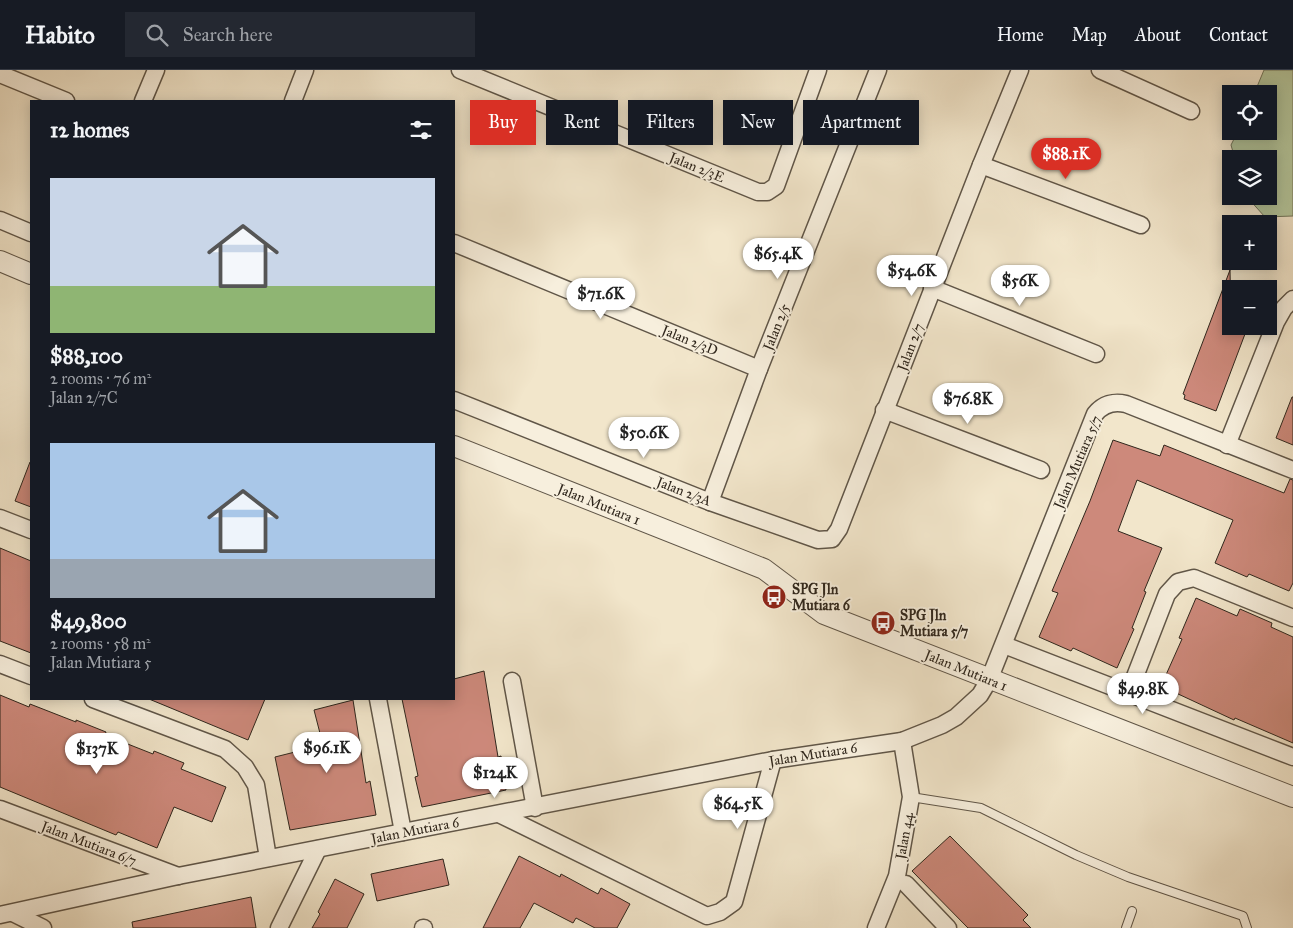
<!DOCTYPE html>
<meta charset="utf-8">
<style>
:root{--surface:#171b24;--page:#242831;--text:#f1f3f6;--muted:#9ea1a6;--line:#363941;--accent:#d93025}
body{margin:0;font-family:"IM FELL Great Primer",serif;background:var(--page);color:var(--text);height:100vh;display:flex;flex-direction:column;font-size:19px;white-space:nowrap}
*{box-sizing:border-box;margin:0}
p{font-size:16px;color:var(--muted)}
.icon{flex:none;width:28px;height:28px;fill:none;stroke:currentColor;stroke-width:2;stroke-linecap:round;stroke-linejoin:round}
.map{position:relative;flex:1;overflow:hidden}
.panel{position:absolute;left:30px;top:30px;width:425px;height:600px;display:flex;flex-direction:column;background:var(--surface);border-radius:0px;box-shadow:0 2px 12px #0003}
.panel>*{flex:none}
.hud{position:absolute;left:470px;top:30px;width:475px;height:45px;display:flex;gap:10px}
.buttons{position:absolute;left:1222px;top:15px;display:grid;gap:10px}
.buttons a{display:grid;place-items:center;width:55px;height:55px;border-radius:0px;background:var(--surface);box-shadow:0 2px 12px #0003;font-size:25px}
.price{position:absolute;translate:-50% -42px;padding:0 11px;border-radius:18px;background:#fff;color:#222;font-size:16px;line-height:32px;filter:drop-shadow(0 1px 2px #0008)}
.price::after{content:'';position:absolute;left:50%;top:30px;width:15px;height:11px;margin-left:-8px;background:inherit;clip-path:polygon(0 0,100% 0,50% 100%)}
.price.current{background:var(--accent);color:#fff}
ul{padding:0;list-style:none}
li{display:grid;align-content:center;gap:10px;height:265px;padding:0 20px}
li span{display:grid;place-items:center;height:155px;border-radius:0px;color:#555}
li>.icon{margin-inline-start:auto}
span .icon{width:90px;height:90px;fill:#fffc;stroke-width:1}
li b{font-size:21px}
h2{display:flex;justify-content:space-between;align-items:center;height:60px;padding:0 20px;font-size:21px}
.chip{padding:0 18px;border-radius:0px;background:var(--surface);box-shadow:0 2px 12px #0003;font-size:18px;line-height:45px}
.chip.current{background:var(--accent);color:#fff}
header{display:flex;align-items:center;gap:30px;box-sizing:border-box;height:70px;padding:0 25px;background:var(--surface);border-bottom:1px solid var(--line)}
header strong{font-size:24px}
nav{display:flex;gap:28px;margin-inline-start:auto;font-size:18px}
.search{width:350px;height:45px;background:var(--page);display:flex;align-items:center;gap:12px;box-sizing:border-box;padding:0 18px;border-radius:0px;color:var(--muted);font-size:19px}
.map>svg:first-child{display:block}
</style>
<header>
<strong>Habito</strong>
<div class="search"><svg class="icon" aria-label="search" viewBox="0 0 24 24"><circle cx="10" cy="10" r="6"/><path d="M15 15l6 6"/></svg>Search here</div>
<nav><a>Home</a><a>Map</a><a>About</a><a>Contact</a></nav>
</header>
<div class="map">
<svg width="1293" height="858" viewBox="0 0 1293 858">
<rect width="100%" height="100%" fill="#f2e6cb"/>
<filter id="stains"><feTurbulence type="fractalNoise" baseFrequency=".004" numOctaves="4"/><feColorMatrix values="0 0 0 0 .2 0 0 0 0 .09 0 0 0 0 .02 0 0 0 .5 -.17"/></filter>
<radialGradient id="worn" r=".72"><stop offset=".6" stop-color="#630" stop-opacity="0"/><stop offset="1" stop-color="#630" stop-opacity=".3"/></radialGradient>
<!-- green -->
<polygon fill="#b4c69c" stroke="#72765c" points="1264,0 1293,0 1293,146 1265,147 1247,127 1269,126 1269,89 1235,89 1231,75 1238,61 1269,61 1269,24 1254,24"/>
<!-- building -->
<g fill="#cd897b" stroke="#2f261c">
<polygon points="1230,200 1231,256 1248,256 1216,341 1184,329 1185,325 1183,324"/>
<polygon points="1292,327 1293,327 1293,375 1276,368"/>
<polygon points="1113,370 1160,386 1164,375 1284,423 1290,409 1293,410 1293,513 1289,521 1249,504 1247,507 1215,493 1233,450 1137,410 1118,461 1162,478 1144,521 1146,522 1132,558 1134,559 1117,598 1073,578 1071,581 1039,567 1058,523 1052,521 1090,431"/>
<polygon points="30,392 31,392 31,437 15,431"/>
<polygon points="0,478 31,491 31,583 0,571"/>
<polygon points="1196,528 1237,546 1240,539 1272,553 1271,557 1293,567 1293,673 1235,648 1234,650 1161,616 1182,569 1179,568"/>
<polygon points="484,601 498,687 501,686 506,720 422,737 415,707 418,706 402,629 454,629 454,609"/>
<polygon points="0,625 29,637 30,634 76,652 76,650 106,662 105,665 153,684 154,681 184,693 181,699 226,717 212,752 174,737 157,778 118,762 116,765 0,717"/>
<polygon points="149,629 265,629 248,670"/>
<polygon points="353,630 366,713 370,711 376,745 290,760 275,687 323,675 314,640"/>
<polygon points="950,766 1028,845 1023,850 1031,858 968,858 912,801"/>
<polygon points="519,786 560,807 561,804 598,824 601,818 630,834 617,858 595,858 576,848 573,853 534,833 520,858 483,858"/>
<polygon points="443,789 449,815 377,831 371,804"/>
<polygon points="335,809 364,824 347,858 312,858 320,844 318,842"/>
<polygon points="251,827 256,858 133,858 132,852"/>
</g>
<g fill="none" stroke-linecap="round" stroke-linejoin="round">
<defs>
<g id="service">
<polyline points="911,727 981,738 1076,785 1128,807 1243,846 1247,858"/>
<polyline points="1126,858 1132,841"/>
</g>
<g id="minor">
<polyline points="460,0 758,122 767,122 776,116 818,0"/>
<polyline points="1100,0 1191,41"/>
<polyline points="0,4 66,31"/>
<polyline points="143,31 156,0"/>
<polyline points="293,31 305,0"/>
<polyline points="981,95 1141,155"/>
<polyline points="0,150 31,163"/>
<polyline points="454,173 759,299"/>
<polyline points="932,218 1096,284"/>
<polyline points="454,330 710,432 818,470 832,469 839,459 981,95 1020,0"/>
<polyline points="884,340 1041,400"/>
<polyline points="1227,375 1276,252 1284,238 1293,229"/>
<polyline points="710,432 759,299 878,0"/>
<polyline points="0,448 31,460"/>
<polyline points="1004,575 1293,687"/>
<polyline points="0,594 31,606"/>
<polyline points="512,611 535,738"/>
<polyline points="1129,622 1167,524 1178,512 1194,508 1293,548"/>
<polyline points="93,629 225,679 245,697 256,715 268,788"/>
<polyline points="378,629 403,762"/>
<polyline points="0,739 178,806"/>
<polyline points="499,744 707,846 720,842 734,832 773,690"/>
<polyline points="906,814 948,858"/>
<polyline points="13,843 43,858"/>
<path d="M0 845 178 806 773 690 902 671 942 655 956 647 980 625 989 610 1095 344C1103 334 1114 331 1126 334L1293 400"/>
<polyline points="279,858 318,779"/>
<polyline points="423,858 424,858"/>
<polyline points="876,858 897,806 911,727 902,671"/>
</g>
<g id="tertiary">
<polyline points="0,191 31,204"/>
<polyline points="454,376 764,499 824,544 1293,727"/>
</g>
</defs>
<!-- service casing -->
<use href="#service" stroke="#605648" stroke-width="10"/>
<!-- minor casing -->
<use href="#minor" stroke="#605648" stroke-width="19"/>
<!-- tertiary casing -->
<use href="#tertiary" stroke="#605648" stroke-width="22"/>
<!-- service -->
<use href="#service" stroke="#f7efdd" stroke-width="8"/>
<!-- minor -->
<use href="#minor" stroke="#f7efdd" stroke-width="16"/>
<!-- tertiary -->
<use href="#tertiary" stroke="#f7efdd" stroke-width="20"/>
</g>
<!-- icons -->
<defs>
<symbol id="bus-disc" viewBox="-11 -11 22 22"><circle r="9.5" fill="#8f2418" stroke="#f7efdd"/><path d="M-5-6H5V4H4V6H2V4H-2V6H-4V4H-5ZM-3.5-4V0h7V-4ZM-3.5 1.2v1.5H-2V1.2ZM2 1.2v1.5H3.5V1.2Z" fill="#fff"/></symbol>
</defs>
<g fill-rule="evenodd">
<use href="#bus-disc" x="760" y="513" width="28" height="28"/>
<use href="#bus-disc" x="869" y="539" width="28" height="28"/>
</g>
<g text-anchor="middle" stroke-width="4" stroke-linejoin="round" paint-order="stroke">
<!-- street labels -->
<g font-size="14" fill="#2f261c" stroke="#f7efdd">
<text transform="translate(697 97) rotate(22)" y="5">Jalan 2/3E</text>
<text transform="translate(776 257) rotate(-68)" y="5">Jalan 2/5</text>
<text transform="translate(690 270) rotate(22)" y="5">Jalan 2/3D</text>
<text transform="translate(910 277) rotate(-69)" y="5">Jalan 2/7</text>
<text transform="translate(1077 392) rotate(-67)" y="5">Jalan Mutiara 5/7</text>
<text transform="translate(684 421) rotate(21)" y="5">Jalan 2/3A</text>
<text transform="translate(599 434) rotate(22)" y="5">Jalan Mutiara 1</text>
<text transform="translate(966 600) rotate(22)" y="5">Jalan Mutiara 1</text>
<text transform="translate(813 684) rotate(-9)" y="5">Jalan Mutiara 6</text>
<text transform="translate(415 760) rotate(-11)" y="5">Jalan Mutiara 6</text>
<text transform="translate(904 766) rotate(-80)" y="5">Jalan 44</text>
<text transform="translate(89 773) rotate(21)" y="5">Jalan Mutiara 6/7</text>
</g>
<!-- poi labels -->
<g font-size="14" font-weight="bold" fill="#2f261c" stroke="#f7efdd" text-anchor="start">
<text x="792" y="524">SPG Jln<tspan x="792" dy="16">Mutiara 6</tspan></text>
<text x="900" y="550">SPG Jln<tspan x="900" dy="16">Mutiara 5/7</tspan></text>
</g>
</g>
<rect width="100%" height="100%" filter="url(#stains)"/>
<rect width="100%" height="100%" fill="url(#worn)"/>
</svg>
<div class="buttons">
<a><svg class="icon" aria-label="locate" viewBox="0 0 24 24"><circle cx="12" cy="12" r="6"/><path d="M12 2v4M12 18v4M2 12h4M18 12h4"/></svg></a>
<a><svg class="icon" aria-label="layers" viewBox="0 0 24 24"><path d="M12 4l9 5-9 5-9-5zM3 14l9 5 9-5"/></svg></a>
<a>+</a>
<a>−</a>
</div>
<b class="price current" style="left:1066px;top:110px">$88.1K</b>
<b class="price" style="left:778px;top:210px">$65.4K</b>
<b class="price" style="left:912px;top:227px">$54.6K</b>
<b class="price" style="left:1020px;top:237px">$56K</b>
<b class="price" style="left:601px;top:250px">$71.6K</b>
<b class="price" style="left:968px;top:355px">$76.8K</b>
<b class="price" style="left:644px;top:389px">$50.6K</b>
<b class="price" style="left:1143px;top:645px">$49.8K</b>
<b class="price" style="left:327px;top:704px">$96.1K</b>
<b class="price" style="left:97px;top:705px">$137K</b>
<b class="price" style="left:495px;top:729px">$124K</b>
<b class="price" style="left:738px;top:760px">$64.5K</b>
<div class="hud">
<a class="chip current">Buy</a>
<a class="chip">Rent</a>
<a class="chip">Filters</a>
<a class="chip">New</a>
<a class="chip">Apartment</a>
</div>
<section class="panel">
<h2>12 homes<svg class="icon" aria-label="filters" viewBox="0 0 24 24"><path d="M4 7h16M4 17h16"/><circle cx="9" cy="7" r="2"/><circle cx="15" cy="17" r="2"/></svg></h2>
<ul>
<li><span style="background:linear-gradient(#c9d6e8 70%,#8fb573 0)"><svg class="icon" aria-label="home" viewBox="0 0 24 24"><path d="M3 11l9-7 9 7M6 9v11h12V9"/></svg></span><div><b>$88,100</b><p>2 rooms · 76 m²</p><p>Jalan 2/7C</p></div></li>
<li><span style="background:linear-gradient(#a9c7e8 75%,#9aa5b1 0)"><svg class="icon" aria-label="home" viewBox="0 0 24 24"><path d="M3 11l9-7 9 7M6 9v11h12V9"/></svg></span><div><b>$49,800</b><p>2 rooms · 58 m²</p><p>Jalan Mutiara 5</p></div></li>
</ul>
</section>
</div>
